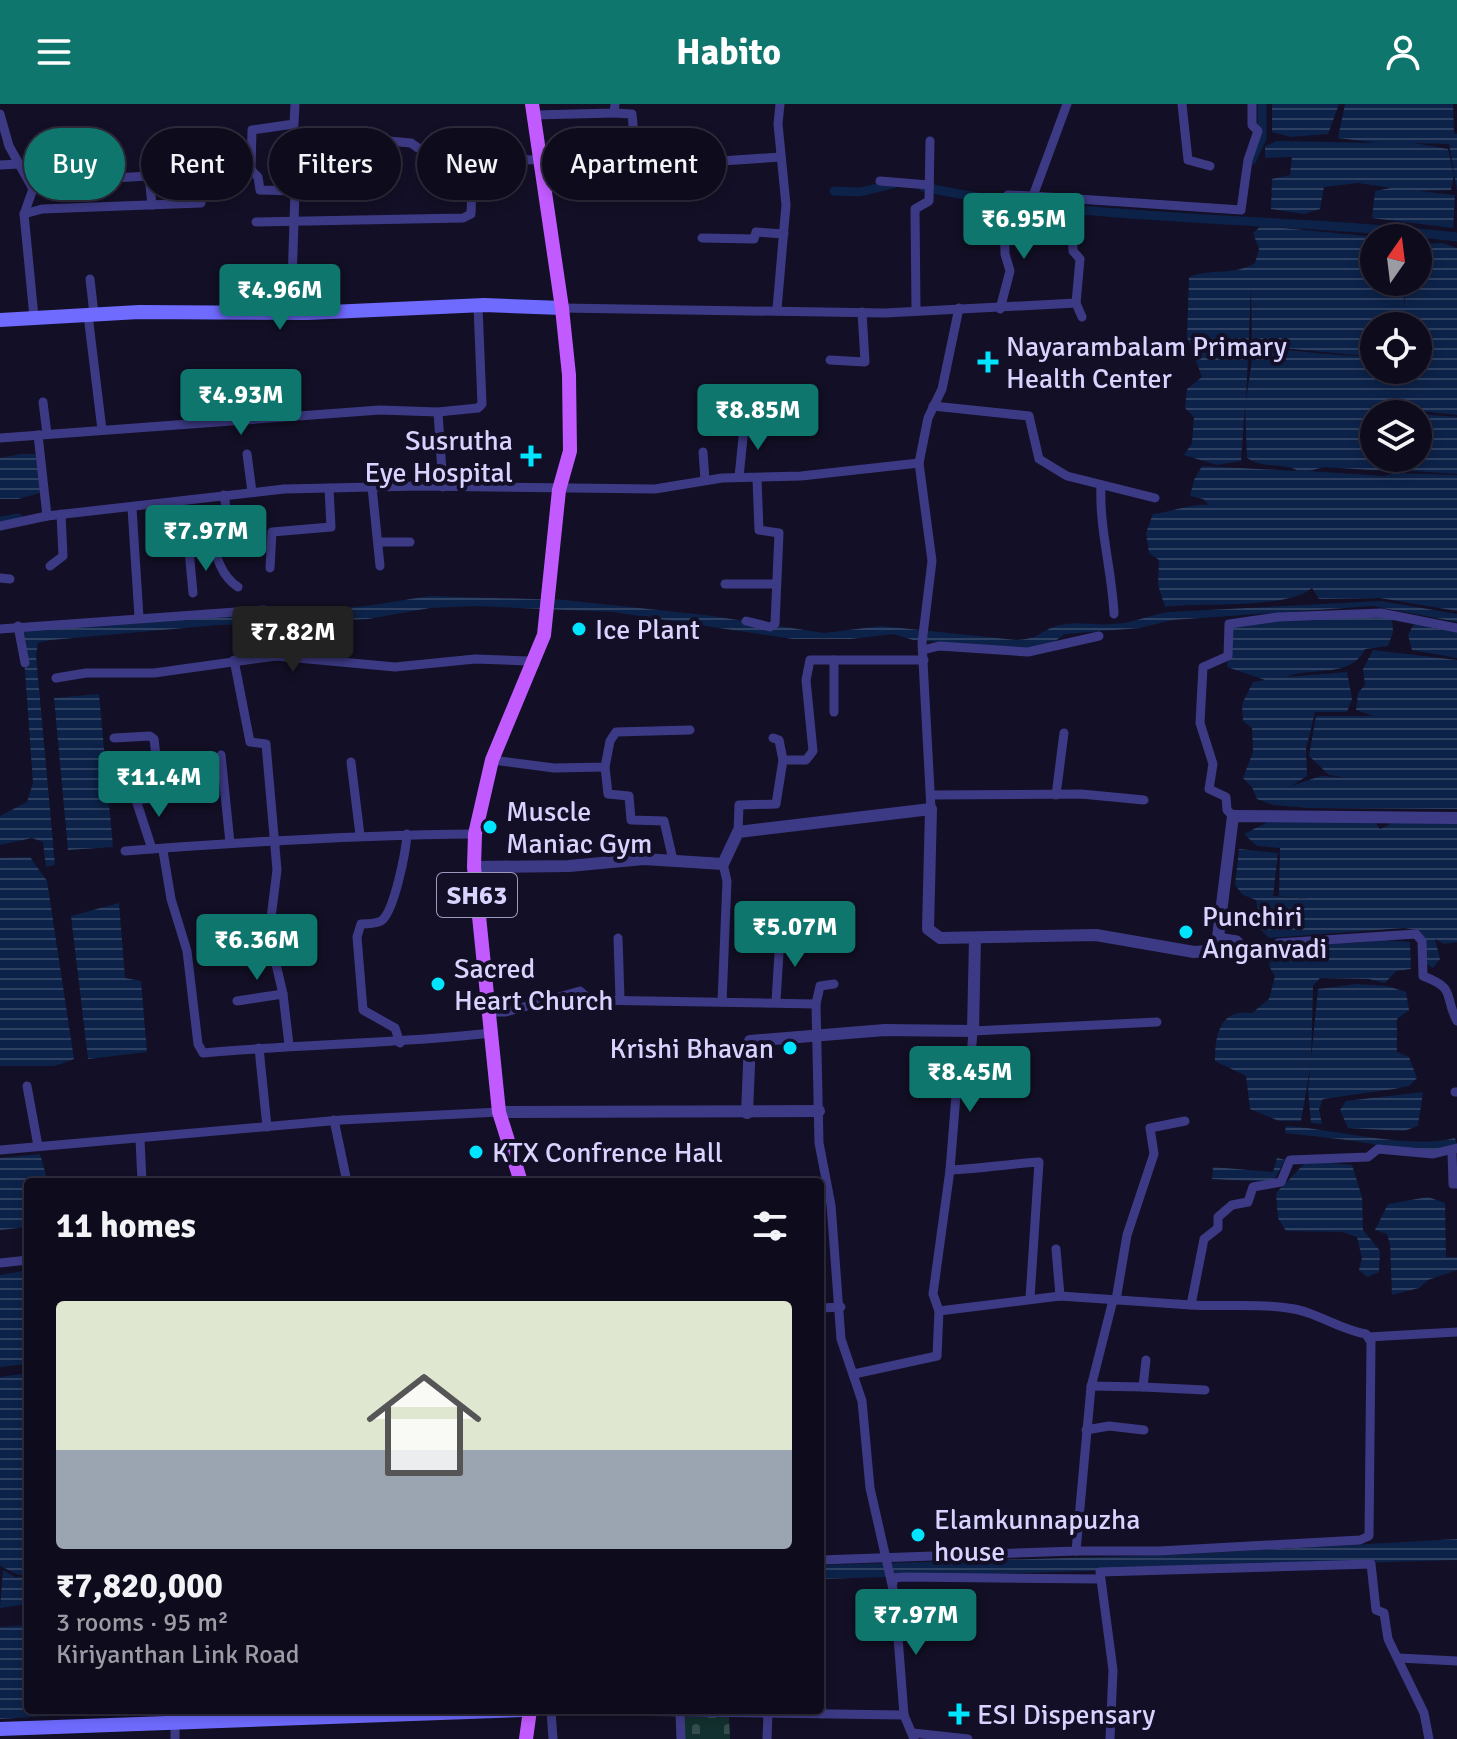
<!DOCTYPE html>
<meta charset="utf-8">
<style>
:root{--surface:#0e0b1c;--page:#1c1929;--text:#f1f3f6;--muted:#9b9ba3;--line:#2e2b3b;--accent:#0f766e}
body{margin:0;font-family:Signika,sans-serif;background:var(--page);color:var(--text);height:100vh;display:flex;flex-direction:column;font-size:30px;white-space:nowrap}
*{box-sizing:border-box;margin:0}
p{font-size:26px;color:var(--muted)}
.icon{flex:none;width:44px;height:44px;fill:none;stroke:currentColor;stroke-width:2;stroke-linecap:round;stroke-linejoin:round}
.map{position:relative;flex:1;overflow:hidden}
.details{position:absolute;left:24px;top:1074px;width:800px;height:536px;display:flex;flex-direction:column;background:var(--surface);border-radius:8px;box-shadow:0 4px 12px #0003,0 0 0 2px var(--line)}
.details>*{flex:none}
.hud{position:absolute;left:24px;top:24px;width:800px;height:72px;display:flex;gap:16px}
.needle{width:52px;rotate:14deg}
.tools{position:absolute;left:1360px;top:120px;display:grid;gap:16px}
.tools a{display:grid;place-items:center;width:72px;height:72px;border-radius:50%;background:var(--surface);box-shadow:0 4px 12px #0003,0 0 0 2px var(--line);font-size:40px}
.price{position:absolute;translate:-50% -68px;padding:0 18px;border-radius:8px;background:var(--accent);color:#fff;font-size:26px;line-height:52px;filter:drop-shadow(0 2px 4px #0008)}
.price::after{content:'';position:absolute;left:50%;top:48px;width:24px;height:18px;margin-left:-12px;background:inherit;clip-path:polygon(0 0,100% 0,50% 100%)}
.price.current{background:#222;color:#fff}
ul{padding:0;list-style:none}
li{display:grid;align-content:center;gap:16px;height:424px;padding:0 32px}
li+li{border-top:2px solid var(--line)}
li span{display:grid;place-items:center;height:248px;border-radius:8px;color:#555}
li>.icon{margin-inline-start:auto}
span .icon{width:144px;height:144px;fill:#fffc;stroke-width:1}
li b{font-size:34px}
h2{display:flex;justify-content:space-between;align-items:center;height:96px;padding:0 32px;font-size:34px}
.chip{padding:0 28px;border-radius:36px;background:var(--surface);box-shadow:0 4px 12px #0003,0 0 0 2px var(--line);font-size:28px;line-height:72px}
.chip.current{background:var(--accent);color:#fff}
header{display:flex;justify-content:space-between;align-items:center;height:104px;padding:0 32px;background:var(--accent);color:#fff;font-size:36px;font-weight:700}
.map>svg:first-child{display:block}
</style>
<header><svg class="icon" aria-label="menu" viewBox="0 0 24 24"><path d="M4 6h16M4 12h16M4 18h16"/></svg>Habito<svg class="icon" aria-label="person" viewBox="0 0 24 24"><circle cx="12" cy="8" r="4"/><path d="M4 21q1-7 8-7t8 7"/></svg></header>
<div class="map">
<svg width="1457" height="1635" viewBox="0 0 1457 1635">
<defs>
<pattern id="cemetery-stones" width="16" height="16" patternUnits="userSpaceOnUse" patternTransform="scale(2)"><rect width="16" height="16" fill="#12302f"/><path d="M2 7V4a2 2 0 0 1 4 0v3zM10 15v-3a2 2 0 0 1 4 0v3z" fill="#344d4e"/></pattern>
<pattern id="water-rules" width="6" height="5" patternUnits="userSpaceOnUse" patternTransform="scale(2)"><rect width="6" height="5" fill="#0c2248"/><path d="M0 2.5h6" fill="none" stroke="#2f4163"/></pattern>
</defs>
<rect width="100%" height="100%" fill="#130f26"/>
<!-- cemetery -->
<polygon fill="url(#cemetery-stones)" points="682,1613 729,1613 730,1635 682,1635"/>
<!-- water -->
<g fill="url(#water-rules)" fill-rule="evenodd">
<polygon points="1272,0 1339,0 1328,30 1291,33 1272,28"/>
<polygon points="1345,0 1453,0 1454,29 1457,30 1457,86 1449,40 1414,39 1448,45 1454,71 1451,86 1419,87 1455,91 1453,124 1372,114 1375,87 1391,84 1358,79 1324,83 1320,105 1304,110 1271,105 1272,75 1290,71 1292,53 1265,54 1265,42 1277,37 1377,39 1338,34"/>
<path d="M1261 122 1387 134H1374V178H1405L1404 204 1407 178H1418V140L1442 139 1457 144V311L1402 305 1400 310H1374V354H1393L1387 367 1324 363 1309 367 1384 372 1394 369 1457 371V507L1380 494 1319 495 1312 484C1286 506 1200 498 1165 503L1158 481 1159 456 1149 449 1146 429 1153 410C1172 408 1191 399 1209 401L1203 395 1190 392 1194 376 1202 362 1298 367C1284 358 1267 366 1247 354L1245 302 1241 357 1217 361 1184 351 1192 339 1194 313 1185 304 1187 285 1202 273 1187 233 1189 173C1212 164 1234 172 1255 159L1259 145 1253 129ZM1251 184 1252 241 1355 251 1374 249V222H1402L1404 209 1406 222H1418V266H1402L1400 275 1399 266H1374V252C1334 253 1294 245 1254 244L1246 296Z"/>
<polygon points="1405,309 1457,313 1457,370 1398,366 1397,354 1418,354 1418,310"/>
<polygon points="20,350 35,350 44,388 18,395 0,395 0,354"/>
<path d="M430 492 564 496 705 511 824 529 881 522 1016 536C1041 535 1039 527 1057 522 1075 516 1095 522 1114 520 1134 519 1149 511 1169 508L1381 497 1457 510V518L1373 502 1172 516 1140 524 1065 530 1042 546 913 536 894 530 851 535H793L613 508 476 502 430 504 368 515 218 521 51 536 38 539 36 551 55 761 46 763 43 738 32 734 0 741V712L27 698 33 679 22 525 366 502Z"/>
<path d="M1392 510 1393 528 1388 542 1365 545C1351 575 1312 562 1286 573L1347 568 1352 595 1347 608H1315L1306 645 1307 672 1291 682 1321 672 1347 674 1329 671 1309 652 1316 612H1373L1356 606 1358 589 1365 581 1363 565 1373 546 1457 556V705L1309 704 1273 701 1257 695 1252 683 1243 674 1253 648 1252 624 1243 617 1242 600 1253 578 1265 576 1227 563 1231 519Z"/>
<polygon points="1416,516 1433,524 1457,528 1457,554 1412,546 1408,531"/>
<polygon points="99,590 113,743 68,746 54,594"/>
<polygon points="1270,717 1374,717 1380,725 1392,719 1457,719 1457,838 1444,840 1435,835 1440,855 1433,864 1422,857 1417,826 1404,824 1269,834 1261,826 1256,796 1243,791 1235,781 1239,745 1278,749 1273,792 1308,795 1279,792 1280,744 1257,742 1244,730"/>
<polygon points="30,753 47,777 74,955 55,962 0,962 0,754"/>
<polygon points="119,799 125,874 141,877 147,948 88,955 71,812"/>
<path d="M1383 836 1410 838 1411 865 1396 867 1385 879 1369 875 1320 874 1313 882 1311 959 1301 1017H1279L1250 1005 1246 972 1215 957C1215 931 1220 904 1252 909L1269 895 1275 872 1269 862 1271 851C1294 832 1323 840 1351 839 1362 839 1372 836 1383 836Z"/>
<polygon points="1357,880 1387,882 1406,888 1409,906 1397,915 1397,948 1409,953 1417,974 1409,982 1394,985 1323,995 1319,1005 1322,1020 1311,1019 1308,986 1318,885"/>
<polygon points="1423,988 1418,1022 1404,1027 1348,1024 1340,1006 1346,997"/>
<path d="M1286 1022C1334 1025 1411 1046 1455 1034L1457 1042C1424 1054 1393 1043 1360 1038 1335 1034 1310 1032 1285 1029Z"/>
<polygon points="40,1050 48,1078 28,1078 28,1123 0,1126 0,1054"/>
<polygon points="1277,1054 1285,1056 1273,1078 1212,1075 1213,1063 1273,1068"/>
<polygon points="1324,1058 1352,1061 1362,1093 1363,1126 1380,1147 1379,1168 1367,1173 1359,1166 1362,1154 1357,1133 1342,1128 1286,1127 1278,1114 1276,1089 1305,1059"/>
<polygon points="1428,1093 1445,1099 1446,1153 1457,1153 1457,1166 1428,1176 1419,1184 1392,1191 1390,1140 1387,1130 1375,1126 1388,1100"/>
<polygon points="28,1166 28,1260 0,1263 0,1171"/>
<polygon points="28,1269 28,1471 19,1471 0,1462 0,1273"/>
<polygon points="1457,1435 1457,1456 820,1475 820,1461 1171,1451"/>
<polygon points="3,1466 15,1473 28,1473 28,1500 0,1504"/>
<polygon points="28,1521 28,1606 97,1606 98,1609 0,1615 0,1523"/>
</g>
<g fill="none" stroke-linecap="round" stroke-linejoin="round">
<!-- canal -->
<g stroke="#0c2248" stroke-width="9">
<polyline points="1252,56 1262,34 1262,0"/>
<path d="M923 83C1098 120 1280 112 1457 133"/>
<polyline points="834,87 860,88 893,80"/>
<polyline points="0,417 18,414"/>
</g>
<!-- minor -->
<g stroke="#3d3a85" stroke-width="9">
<polyline points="1182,0 1188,56 1210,62"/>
<polyline points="614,9 632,10 633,21"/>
<polyline points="0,10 9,42 33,85 24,110 34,213"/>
<polyline points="534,11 614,9 615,0"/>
<polyline points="389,37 411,39 418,44 475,45 473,55 682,58 695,51 711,48 721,57 781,53"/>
<polyline points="0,61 19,60"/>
<polyline points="149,72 152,101"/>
<polyline points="880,77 929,81"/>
<polyline points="33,85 114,74 251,66"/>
<polyline points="1033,92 1241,106 1248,56 1258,27 1252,21 1252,0"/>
<polyline points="24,110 42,105 201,99"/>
<polyline points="256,118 463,114 471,110 473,55"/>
<polyline points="702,134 754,135 756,128 784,130"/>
<polyline points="90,175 94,210"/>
<polyline points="1076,199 1082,213"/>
<polyline points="562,204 885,209 1076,199 1080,155 1073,147 1072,123"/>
<polyline points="777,205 786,101 778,20 780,0"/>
<polyline points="1000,205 1010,167 1005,150 1004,95 1008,91 1033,92 1067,0"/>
<polyline points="916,207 915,105 929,97 930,37"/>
<polyline points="291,209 295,87 260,86 258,73 251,66 252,26 294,20 295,0"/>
<polyline points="88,211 102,326"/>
<polyline points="830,256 865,258 862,208"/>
<polyline points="43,298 47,330"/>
<polyline points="933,302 1029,312 1039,355 1067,372 1155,394"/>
<polyline points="438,308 443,383"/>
<polyline points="38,331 47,412"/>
<polyline points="0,334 380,306 438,308 478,304 482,300 478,202"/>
<polyline points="703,348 705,376"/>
<polyline points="247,350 252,388"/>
<polyline points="739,373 744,324 774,320"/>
<path d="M1101 381C1099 425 1112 466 1114 510"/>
<polyline points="372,383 380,462"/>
<polyline points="132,404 139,513"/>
<polyline points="0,422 47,412 284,385 419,382 655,385 722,374 801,372 919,359"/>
<path d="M211 431C216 451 220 471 238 483"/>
<polyline points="378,438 410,438"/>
<polyline points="50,462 63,452 61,410"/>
<polyline points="270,464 272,428 331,423 329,384"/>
<polyline points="0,474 10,475"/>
<polyline points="725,480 776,480"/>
<polyline points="193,489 188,436 230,427 224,391"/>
<polyline points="746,517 770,523 775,520 779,429 759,426 757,375"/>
<polyline points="18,522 25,559"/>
<polyline points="0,525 264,506"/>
<polyline points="923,546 939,542 1028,548 1099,532"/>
<polyline points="234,556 250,638 266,640 277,766 269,830 283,890 289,941"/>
<polyline points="834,556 834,608"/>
<polyline points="56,574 86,569 154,569 276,552 395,563 475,555 528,557 535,560"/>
<polyline points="114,634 150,632 154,635 161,693 136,696"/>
<polyline points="221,651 230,739"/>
<polyline points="492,656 554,664 605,663 610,637 616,628 690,626"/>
<polyline points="783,656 806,656 813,647 806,576 810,556 924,556"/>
<polyline points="131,658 136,696 152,745"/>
<polyline points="351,658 360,731"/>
<polyline points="605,663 608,690 629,692 631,716 664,717 673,756"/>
<polyline points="931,691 1081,690 1144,696"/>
<polyline points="1056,691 1064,629"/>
<polyline points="931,705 922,539 932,457 919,359 928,314 942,285 959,204"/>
<polyline points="1233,712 1227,706 1226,693 1209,685 1213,660 1200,619 1203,563 1228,552 1229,520 1278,513 1381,509 1457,524"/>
<polyline points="738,728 739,701 776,700 783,656 779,636 773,634"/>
<path d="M125 747C241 738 358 731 475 730"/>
<path d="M163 747 171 795 187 847 198 940 203 949C299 940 395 940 491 929"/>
<path d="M1218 833 1237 836 1248 848 1265 852 1278 839 1416 830 1422 837 1423 872C1457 885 1443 890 1457 917"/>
<polyline points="618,834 620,895"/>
<polyline points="238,835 269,830"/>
<polyline points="834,880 820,882 816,900 819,1039 831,1101 841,1235 862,1297 870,1384 895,1494 904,1611 914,1635"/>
<polyline points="237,897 283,890"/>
<polyline points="776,897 780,833"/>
<polyline points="722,898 727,777 723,760"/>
<polyline points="488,908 506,908 580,887 590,896 816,900"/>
<path d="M400 939 395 924 363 906 357 833 361 820C368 820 375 820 381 817 394 809 406 747 407 730"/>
<polyline points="259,944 267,1023"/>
<polyline points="27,982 38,1042"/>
<polyline points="1455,988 1457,988"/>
<polyline points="334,1016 347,1078"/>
<polyline points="140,1035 142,1078"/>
<polyline points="0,1046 341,1016 499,1008"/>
<polyline points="1452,1048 1453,1080 1457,1080"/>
<path d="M950 1066C980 1065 1008 1060 1039 1058L1030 1194"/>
<polyline points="1056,1145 1060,1192"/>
<polyline points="0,1159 28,1156"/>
<polyline points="1116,1196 1127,1131 1154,1050 1150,1024 1185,1017"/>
<polyline points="820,1204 841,1203"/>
<polyline points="939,1207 933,1190 950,1066 959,954 971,953 973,927 1157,918"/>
<polyline points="1368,1233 1457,1228"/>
<polyline points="854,1270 937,1252 939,1207 1060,1192 1191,1201 1204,1135 1218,1124 1218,1113 1232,1101 1248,1098 1253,1083 1281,1078 1290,1056 1368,1053 1378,1045 1433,1050 1457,1044"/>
<polyline points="1091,1282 1143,1283 1146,1256"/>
<polyline points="1143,1283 1205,1286"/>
<polyline points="1086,1326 1109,1322 1144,1326"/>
<path d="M1076 1447H1159L1360 1436 1369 1432 1371 1238 1366 1230C1338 1225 1315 1207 1288 1204 1257 1199 1223 1203 1191 1201"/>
<polyline points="820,1456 1076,1447 1091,1283 1113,1196"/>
<polyline points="893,1479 893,1474 904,1473 1100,1475"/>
<polyline points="1399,1554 1457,1557"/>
<polyline points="820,1577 822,1610"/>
<polyline points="533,1606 904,1611"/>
<polyline points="551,1607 553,1635"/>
<polyline points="680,1609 681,1635"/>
<polyline points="175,1618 175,1635"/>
<polyline points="913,1629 968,1635"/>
<polyline points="767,1635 768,1609"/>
<polyline points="1110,1635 1113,1566 1100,1468 1371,1460 1376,1506 1384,1509 1388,1535 1424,1609 1429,1635"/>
</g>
<!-- tertiary -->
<g stroke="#3d3a85" stroke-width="12">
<polyline points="474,763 569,762 644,755 723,760 738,728 931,705 928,825 940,834 1096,831 1194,848 1208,847 1218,833 1233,712 1457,714"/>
<polyline points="499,1008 819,1007"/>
<polyline points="747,1009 750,937 885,926 973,927 975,834"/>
</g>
<!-- secondary -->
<g stroke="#6f6bff" stroke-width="14">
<polyline points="0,216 139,208 308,209 484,201 562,204"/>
<polyline points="0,1625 522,1606"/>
</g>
<!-- primary -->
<g stroke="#c25bff" stroke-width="14">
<polyline points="521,1078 499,1008 474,763 475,730 492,656 544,531 559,386 570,347 569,271 562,204 532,0"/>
<polyline points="526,1635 530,1606"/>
</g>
</g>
<!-- markers -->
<g fill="#00e5ff" stroke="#130f26" stroke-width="3">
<path d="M984 246h8v8h8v8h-8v8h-8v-8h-8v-8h8z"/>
<path d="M527 340h8v8h8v8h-8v8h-8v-8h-8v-8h8z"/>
<circle cx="579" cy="525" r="8"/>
<circle cx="490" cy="723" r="8"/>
<circle cx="1186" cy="828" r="8"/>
<circle cx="438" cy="880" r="8"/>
<circle cx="790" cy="944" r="8"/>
<circle cx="476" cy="1048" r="8"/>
<circle cx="918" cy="1431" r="8"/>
<path d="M955 1598h8v8h8v8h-8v8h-8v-8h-8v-8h8z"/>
</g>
<g text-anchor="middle" stroke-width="8" stroke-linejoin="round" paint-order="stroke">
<!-- shield labels -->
<rect fill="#130f26" stroke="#9e99be" stroke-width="2" x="437" y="769" width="80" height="44" rx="6"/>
<g font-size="26" font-weight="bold" fill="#d9d4ff">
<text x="477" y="800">SH63</text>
</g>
<!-- poi labels -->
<g font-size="28" fill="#d9d4ff" stroke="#130f26" text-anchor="start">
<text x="1006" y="252">Nayarambalam Primary<tspan x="1006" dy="32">Health Center</tspan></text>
<text x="513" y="346" text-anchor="end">Susrutha<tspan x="513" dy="32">Eye Hospital</tspan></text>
<text x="595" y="535">Ice Plant</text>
<text x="506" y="717">Muscle<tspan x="506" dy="32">Maniac Gym</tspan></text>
<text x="1202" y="822">Punchiri<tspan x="1202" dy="32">Anganvadi</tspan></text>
<text x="454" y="874">Sacred<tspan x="454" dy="32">Heart Church</tspan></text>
<text x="774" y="954" text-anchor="end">Krishi Bhavan</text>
<text x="492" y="1058">KTX Confrence Hall</text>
<text x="934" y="1425">Elamkunnapuzha<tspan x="934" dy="32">house</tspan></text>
<text x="977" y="1620">ESI Dispensary</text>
</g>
</g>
</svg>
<div class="tools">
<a><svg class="needle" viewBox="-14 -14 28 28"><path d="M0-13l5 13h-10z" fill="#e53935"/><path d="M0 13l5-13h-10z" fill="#9b9ba3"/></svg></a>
<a><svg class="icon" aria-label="locate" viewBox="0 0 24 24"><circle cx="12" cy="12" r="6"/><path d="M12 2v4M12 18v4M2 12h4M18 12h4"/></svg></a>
<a><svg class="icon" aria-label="layers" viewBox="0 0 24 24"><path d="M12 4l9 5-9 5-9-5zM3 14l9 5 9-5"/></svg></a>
</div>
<b class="price" style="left:1024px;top:157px">₹6.95M</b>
<b class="price" style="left:280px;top:228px">₹4.96M</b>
<b class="price" style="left:241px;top:333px">₹4.93M</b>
<b class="price" style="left:758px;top:348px">₹8.85M</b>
<b class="price" style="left:206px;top:469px">₹7.97M</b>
<b class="price current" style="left:293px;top:570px">₹7.82M</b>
<b class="price" style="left:159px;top:715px">₹11.4M</b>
<b class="price" style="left:795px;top:865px">₹5.07M</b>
<b class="price" style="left:257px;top:878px">₹6.36M</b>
<b class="price" style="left:970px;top:1010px">₹8.45M</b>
<b class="price" style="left:916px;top:1553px">₹7.97M</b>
<div class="hud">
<a class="chip current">Buy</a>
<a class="chip">Rent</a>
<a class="chip">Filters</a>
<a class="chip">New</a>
<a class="chip">Apartment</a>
</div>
<section class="details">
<h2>11 homes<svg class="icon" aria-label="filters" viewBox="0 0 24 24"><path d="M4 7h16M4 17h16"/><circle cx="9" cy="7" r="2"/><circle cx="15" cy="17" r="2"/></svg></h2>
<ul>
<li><span style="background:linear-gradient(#dfe7d0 60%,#9aa5b1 0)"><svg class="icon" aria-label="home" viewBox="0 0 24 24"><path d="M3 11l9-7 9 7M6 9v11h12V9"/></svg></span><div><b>₹7,820,000</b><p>3 rooms · 95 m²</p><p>Kiriyanthan Link Road</p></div></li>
</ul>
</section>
</div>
